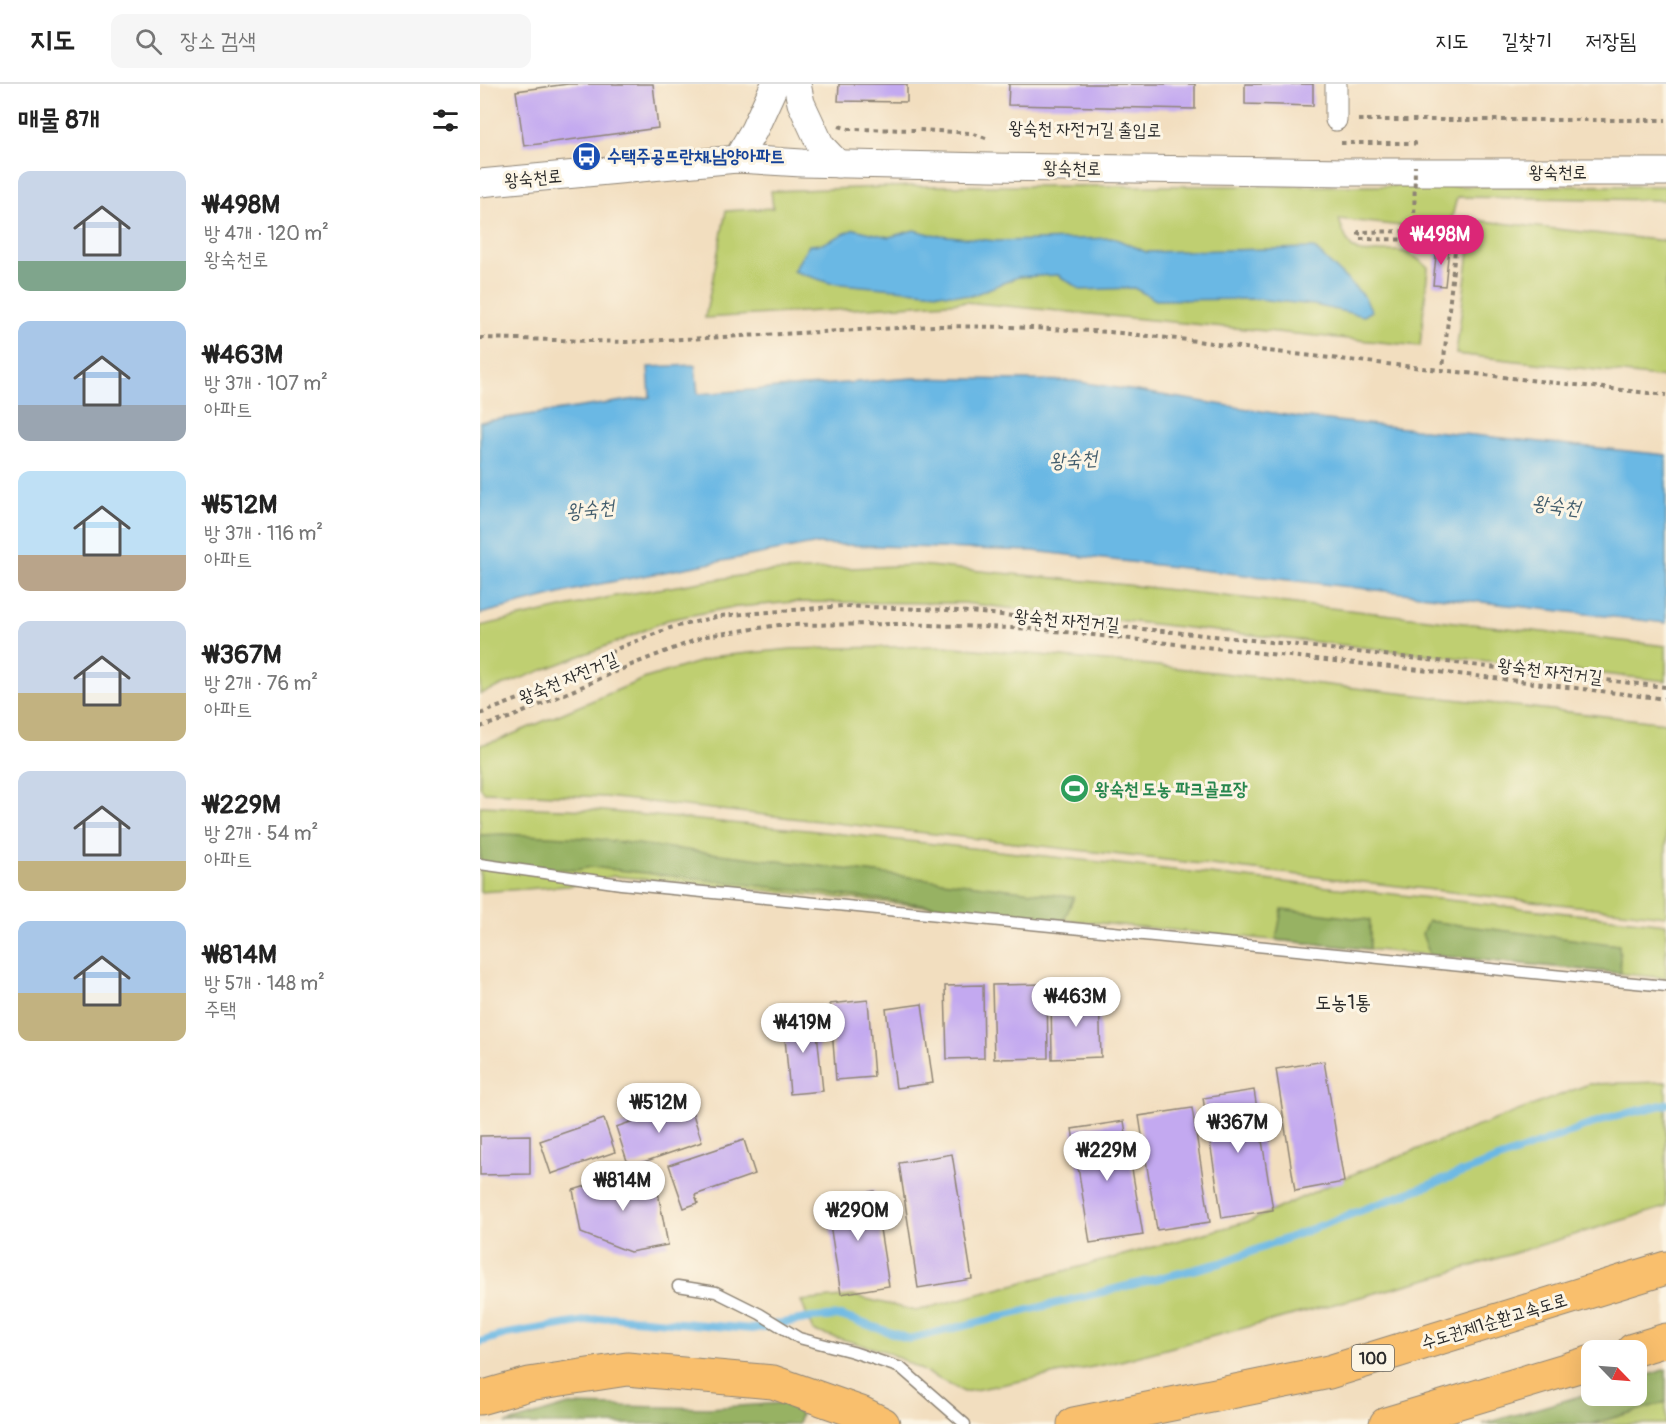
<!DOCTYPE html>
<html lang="ko">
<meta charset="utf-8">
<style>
:root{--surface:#fff;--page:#f6f6f6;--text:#222;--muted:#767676;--line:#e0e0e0;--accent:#db2777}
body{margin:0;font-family:Pangolin,"Poor Story",sans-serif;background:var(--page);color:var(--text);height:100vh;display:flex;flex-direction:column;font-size:22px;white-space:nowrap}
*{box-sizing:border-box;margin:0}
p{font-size:20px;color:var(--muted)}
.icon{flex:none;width:33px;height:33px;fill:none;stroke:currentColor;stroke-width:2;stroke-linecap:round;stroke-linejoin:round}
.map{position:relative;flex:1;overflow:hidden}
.drawer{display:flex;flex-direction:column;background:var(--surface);width:480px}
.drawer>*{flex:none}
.needle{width:39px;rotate:115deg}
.fabs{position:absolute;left:1101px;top:1256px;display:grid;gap:12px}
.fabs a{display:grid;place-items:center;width:66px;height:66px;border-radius:12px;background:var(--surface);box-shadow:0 6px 24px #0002;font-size:30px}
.price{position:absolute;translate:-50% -51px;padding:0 14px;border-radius:21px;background:#fff;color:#222;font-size:20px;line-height:39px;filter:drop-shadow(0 2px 3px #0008)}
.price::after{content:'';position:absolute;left:50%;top:36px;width:18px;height:14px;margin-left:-9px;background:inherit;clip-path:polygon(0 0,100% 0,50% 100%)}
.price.current{background:var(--accent);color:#fff}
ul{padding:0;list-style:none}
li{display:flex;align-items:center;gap:18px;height:150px;padding:0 18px}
li span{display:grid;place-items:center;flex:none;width:168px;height:120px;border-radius:12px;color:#555}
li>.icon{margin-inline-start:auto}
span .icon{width:72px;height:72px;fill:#fffc;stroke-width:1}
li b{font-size:26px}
h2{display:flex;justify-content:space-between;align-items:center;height:72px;padding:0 18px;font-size:26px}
header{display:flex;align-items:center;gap:36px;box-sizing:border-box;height:84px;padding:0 30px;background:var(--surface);border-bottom:2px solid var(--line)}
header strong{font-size:28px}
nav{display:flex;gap:33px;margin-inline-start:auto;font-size:21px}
.search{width:420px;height:54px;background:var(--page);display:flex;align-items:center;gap:15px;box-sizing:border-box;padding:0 21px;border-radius:12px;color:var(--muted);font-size:22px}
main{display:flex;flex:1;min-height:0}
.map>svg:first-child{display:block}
</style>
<header>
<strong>지도</strong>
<div class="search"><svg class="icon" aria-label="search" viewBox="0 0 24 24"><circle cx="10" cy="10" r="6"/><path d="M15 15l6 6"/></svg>장소 검색</div>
<nav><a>지도</a><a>길찾기</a><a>저장됨</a></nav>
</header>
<main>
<section class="drawer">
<h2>매물 8개<svg class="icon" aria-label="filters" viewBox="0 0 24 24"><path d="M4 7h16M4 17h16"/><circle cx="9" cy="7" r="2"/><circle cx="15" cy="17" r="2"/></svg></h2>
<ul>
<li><span style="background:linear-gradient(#c9d6e8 75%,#7fa58c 0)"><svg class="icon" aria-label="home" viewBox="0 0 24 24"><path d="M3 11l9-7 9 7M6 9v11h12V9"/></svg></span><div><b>₩498M</b><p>방 4개 · 120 m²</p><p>왕숙천로</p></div></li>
<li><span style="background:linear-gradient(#a9c7e8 70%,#9aa5b1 0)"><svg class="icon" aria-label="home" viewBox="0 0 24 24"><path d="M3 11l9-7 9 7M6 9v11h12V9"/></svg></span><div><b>₩463M</b><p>방 3개 · 107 m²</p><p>아파트</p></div></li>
<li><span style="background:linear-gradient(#bfe0f5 70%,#b9a48a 0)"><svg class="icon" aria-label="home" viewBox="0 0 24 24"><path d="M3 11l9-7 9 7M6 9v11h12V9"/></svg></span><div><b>₩512M</b><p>방 3개 · 116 m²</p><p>아파트</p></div></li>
<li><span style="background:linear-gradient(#c9d6e8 60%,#c2b280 0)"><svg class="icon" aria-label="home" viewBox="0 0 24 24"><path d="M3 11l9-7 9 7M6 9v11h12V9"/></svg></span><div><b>₩367M</b><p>방 2개 · 76 m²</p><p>아파트</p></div></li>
<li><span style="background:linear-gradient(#c9d6e8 75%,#c2b280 0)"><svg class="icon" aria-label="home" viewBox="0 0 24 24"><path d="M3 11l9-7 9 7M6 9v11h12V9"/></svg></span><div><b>₩229M</b><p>방 2개 · 54 m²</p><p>아파트</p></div></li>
<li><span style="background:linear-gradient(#a9c7e8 60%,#c2b280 0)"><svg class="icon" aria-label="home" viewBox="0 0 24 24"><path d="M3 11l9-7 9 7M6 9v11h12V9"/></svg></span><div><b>₩814M</b><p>방 5개 · 148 m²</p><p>주택</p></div></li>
</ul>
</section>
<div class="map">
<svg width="1186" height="1340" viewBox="0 0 1186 1340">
<rect width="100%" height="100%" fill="#fcf5e5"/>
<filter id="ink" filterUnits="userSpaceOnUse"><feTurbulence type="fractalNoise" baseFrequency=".0167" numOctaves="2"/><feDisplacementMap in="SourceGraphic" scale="12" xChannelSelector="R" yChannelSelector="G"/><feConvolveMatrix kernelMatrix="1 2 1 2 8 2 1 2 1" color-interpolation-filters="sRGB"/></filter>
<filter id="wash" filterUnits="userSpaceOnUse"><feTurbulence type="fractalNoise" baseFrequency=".008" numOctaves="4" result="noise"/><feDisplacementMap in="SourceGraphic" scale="24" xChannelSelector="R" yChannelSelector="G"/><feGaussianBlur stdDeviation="1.35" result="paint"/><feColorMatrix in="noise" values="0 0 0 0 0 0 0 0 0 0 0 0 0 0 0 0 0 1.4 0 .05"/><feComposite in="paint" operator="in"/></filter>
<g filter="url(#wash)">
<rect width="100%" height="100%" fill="#f2debf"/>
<!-- green -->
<g fill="#bfcf71" stroke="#757d4e" stroke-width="1.5">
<path d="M436 102H1186V116L977 113 969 145H949L859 135C874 186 885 162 924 168 932 169 941 178 948 183L940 262 485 218 225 234 246 127 293 124 291 107Z"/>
<polygon points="993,136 1186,157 1186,294 976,270"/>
<polygon points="438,481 647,501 1186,562 1186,597 484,519 312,518 248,524 187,536 142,556 0,610 0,542 135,512 283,488"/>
<polygon points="463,562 679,582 1186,639 1186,832 125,713 4,708 0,703 0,661 19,656 166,594 239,572 312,565"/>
<polygon points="0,722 112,726 326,746 1186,840 1186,894 134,792 88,802 0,808"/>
<polygon points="1186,998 1186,1123 959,1192 633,1279 484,1308 407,1268 333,1247 321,1217 374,1212 436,1227 770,1137 878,1088 1109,1000"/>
<polygon points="1186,1318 1186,1340 1112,1340"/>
</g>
<!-- forest -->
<g fill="#97b263" stroke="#616e47" stroke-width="1.5">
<polygon points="23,750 108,754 594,813 584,836 111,783 96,786 0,779 0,751"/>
<polygon points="802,825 890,836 890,865 796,856"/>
<polygon points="948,837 1139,861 1141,889 950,871 942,850"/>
<polygon points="1186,1285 1186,1318 1112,1340 1003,1340 1111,1309 1112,1311 1156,1311 1157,1295"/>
<polygon points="303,1319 321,1330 318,1340 25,1340 89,1321 228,1324"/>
</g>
<!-- water -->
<g fill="#6ab8e4" stroke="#4a7288" stroke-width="1.5">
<polygon points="374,145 409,153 434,146 450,150 516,157 634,154 666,168 834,164 883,211 892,227 884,232 834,221 777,215 676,216 654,204 601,206 578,191 538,193 491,212 350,199 313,187 329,161 342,160"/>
<polygon points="215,281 218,310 433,294 594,297 818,333 1186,371 1186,539 553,467 333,460 115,501 0,530 0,338 170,313 168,283"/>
</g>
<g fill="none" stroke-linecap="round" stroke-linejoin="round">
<!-- stream -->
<polyline stroke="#6ab8e4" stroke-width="8" points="0,1258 26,1250 130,1233 272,1245 330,1234 361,1232 430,1255 741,1179 1128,1034 1186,1020"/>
</g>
<g id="blocks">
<!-- building -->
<g fill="#c3a9f0">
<polygon points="88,0 173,0 178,44 44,62 36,7"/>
<polygon points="359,0 427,0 427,18 358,17"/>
<polygon points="529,0 715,0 715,25 528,21"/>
<polygon points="765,0 833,0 833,22 765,20"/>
<polygon points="957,162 969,164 965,202 953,201"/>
<polygon points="567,900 568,974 514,975 512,901"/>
<polygon points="503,901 504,974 467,975 465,902"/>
<polygon points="619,912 621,973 572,975 571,914"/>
<polygon points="388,916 394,993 356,996 350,920"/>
<polygon points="442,920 453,999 416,1004 406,925"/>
<polygon points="335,929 343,1007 310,1010 303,932"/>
<polygon points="844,977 864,1098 815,1107 796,985"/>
<polygon points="774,1006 793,1126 742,1134 723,1014"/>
<polygon points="209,1018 222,1058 149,1083 136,1043"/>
<polygon points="712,1024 730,1138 677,1146 659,1032"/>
<polygon points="124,1035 135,1068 71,1090 60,1057"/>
<polygon points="644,1037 663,1151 610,1159 592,1045"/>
<polygon points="50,1051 50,1090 0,1091 0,1052"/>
<polygon points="264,1056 275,1090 215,1111 218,1119 204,1124 189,1081"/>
<polygon points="472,1070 492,1195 438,1204 419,1079"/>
<polygon points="173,1082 188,1161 150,1168 101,1149 93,1106"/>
<polygon points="394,1107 409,1202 361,1210 346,1115"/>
</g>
</g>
</g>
<g filter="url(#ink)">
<use href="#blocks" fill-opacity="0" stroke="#8e8475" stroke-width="1.5"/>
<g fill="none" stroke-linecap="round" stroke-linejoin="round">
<defs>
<g id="service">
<polyline points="0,780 141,800 1186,902"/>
<polyline points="198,1202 236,1208 280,1230 319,1254 373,1268 421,1284 485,1340"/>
</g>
<polyline id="minor" points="856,0 856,36"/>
<g id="tertiary">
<polyline points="317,0 321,19 341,62 358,80"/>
<polyline points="257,75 274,46 295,0"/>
<polyline points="0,99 257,75 322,79 510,83 867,88 1186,88"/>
</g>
<g id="motorway">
<polyline points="1153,1266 1186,1256"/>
<polyline points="0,1314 49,1300 147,1285 293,1298 381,1329 403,1340"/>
<polyline points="594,1340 849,1288 1186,1184"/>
<polyline points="906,1340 1112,1278"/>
</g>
</defs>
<!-- service casing -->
<use href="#service" stroke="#8e8475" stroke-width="13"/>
<!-- minor casing -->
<use href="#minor" stroke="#8e8475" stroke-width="23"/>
<!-- tertiary casing -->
<use href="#tertiary" stroke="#8e8475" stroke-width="29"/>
<!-- motorway casing -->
<use href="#motorway" stroke="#8e8475" stroke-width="35"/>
<!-- path -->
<g stroke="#8e8475" stroke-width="4" stroke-dasharray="4.5 4.5" stroke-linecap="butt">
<polyline points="878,36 1186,36"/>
<polyline points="359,42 369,45 439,46 491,49 509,55"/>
<polyline points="861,59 935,59 935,64"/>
<polyline points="934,147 879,148 879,155 976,156 963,285"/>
<polyline points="0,254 146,258 456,242 531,243 630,248 717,257 779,266 1186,311"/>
<polyline points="0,630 59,607 141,563 190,544 240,532 363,522 466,526 512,530 763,555 1186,603"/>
<polyline points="0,643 32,633 156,579 226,552 299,541 423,540 557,545 1005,593 1186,615"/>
</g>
<!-- service -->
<use href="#service" stroke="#fff" stroke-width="10"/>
<!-- minor -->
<use href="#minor" stroke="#fff" stroke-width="21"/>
<!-- tertiary -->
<use href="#tertiary" stroke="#fff" stroke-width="27"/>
<!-- motorway -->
<use href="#motorway" stroke="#f9bf6d" stroke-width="33"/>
<!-- path-bridge -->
<polyline stroke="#8e8475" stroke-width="4" stroke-dasharray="4.5 4.5" stroke-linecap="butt" points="934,147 935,82"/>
</g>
</g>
<!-- icons -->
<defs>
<symbol id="bus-disc" viewBox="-11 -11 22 22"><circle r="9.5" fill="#1a4fb4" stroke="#fcf5e5"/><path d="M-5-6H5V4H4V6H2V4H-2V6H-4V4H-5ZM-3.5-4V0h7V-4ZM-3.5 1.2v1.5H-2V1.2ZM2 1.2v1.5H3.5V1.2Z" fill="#fff"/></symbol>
<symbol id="stadium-disc" viewBox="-11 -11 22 22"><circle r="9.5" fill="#2e9e5b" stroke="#fcf5e5"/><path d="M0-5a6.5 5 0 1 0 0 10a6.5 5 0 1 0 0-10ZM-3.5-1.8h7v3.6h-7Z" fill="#fff"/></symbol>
</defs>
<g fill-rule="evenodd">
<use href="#bus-disc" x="90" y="56" width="33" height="33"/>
<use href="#stadium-disc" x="578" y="688" width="33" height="33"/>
</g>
<g text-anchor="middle" stroke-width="6" stroke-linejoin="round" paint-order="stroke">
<!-- shield labels -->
<rect fill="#fcf5e5" stroke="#6a6863" stroke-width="1.5" x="872" y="1261" width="42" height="26" rx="4.5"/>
<g font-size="16" font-weight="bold" fill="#2b2b2b">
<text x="893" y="1280">100</text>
</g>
<!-- street labels -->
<g font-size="18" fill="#2b2b2b" stroke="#fcf5e5">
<text transform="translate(605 45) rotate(1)" y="6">왕숙천 자전거길 출입로</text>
<text transform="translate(592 84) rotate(1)" y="6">왕숙천로</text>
<text x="1078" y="94">왕숙천로</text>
<text transform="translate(53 94) rotate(-5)" y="6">왕숙천로</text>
<text transform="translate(587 536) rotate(5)" y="6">왕숙천 자전거길</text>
<text transform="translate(1070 587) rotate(7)" y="6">왕숙천 자전거길</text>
<text transform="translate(88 594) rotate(-23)" y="6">왕숙천 자전거길</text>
<text transform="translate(1014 1237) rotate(-17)" y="6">수도권제1순환고속도로</text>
</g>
<!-- transit labels -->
<g font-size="18" font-weight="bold" fill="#164399" stroke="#fcf5e5" text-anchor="start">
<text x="127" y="78">수택주공뜨란채.남양아파트</text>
</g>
<!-- leisure labels -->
<g font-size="18" font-weight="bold" fill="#27864d" stroke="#fcf5e5" text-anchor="start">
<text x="615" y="711">왕숙천 도농 파크골프장</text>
</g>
<!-- water labels -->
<g font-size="20" font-style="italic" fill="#415c6c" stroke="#fcf5e5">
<text transform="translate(593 375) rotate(-4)" y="7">왕숙천</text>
<text transform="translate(1076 421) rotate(7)" y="7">왕숙천</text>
<text transform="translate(110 425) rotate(-6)" y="7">왕숙천</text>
</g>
<!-- neighbourhood labels -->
<g font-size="20" fill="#2b2b2b" stroke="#fcf5e5">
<text x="863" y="925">도농1통</text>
</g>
</g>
</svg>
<div class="fabs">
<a><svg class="needle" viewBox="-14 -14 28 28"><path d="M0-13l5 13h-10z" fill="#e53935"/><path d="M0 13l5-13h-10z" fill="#767676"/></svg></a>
</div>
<b class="price current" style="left:961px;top:182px">₩498M</b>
<b class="price" style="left:596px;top:944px">₩463M</b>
<b class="price" style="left:323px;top:970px">₩419M</b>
<b class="price" style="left:179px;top:1050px">₩512M</b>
<b class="price" style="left:758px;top:1070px">₩367M</b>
<b class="price" style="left:627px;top:1098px">₩229M</b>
<b class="price" style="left:143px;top:1128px">₩814M</b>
<b class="price" style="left:378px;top:1158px">₩290M</b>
</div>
</main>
